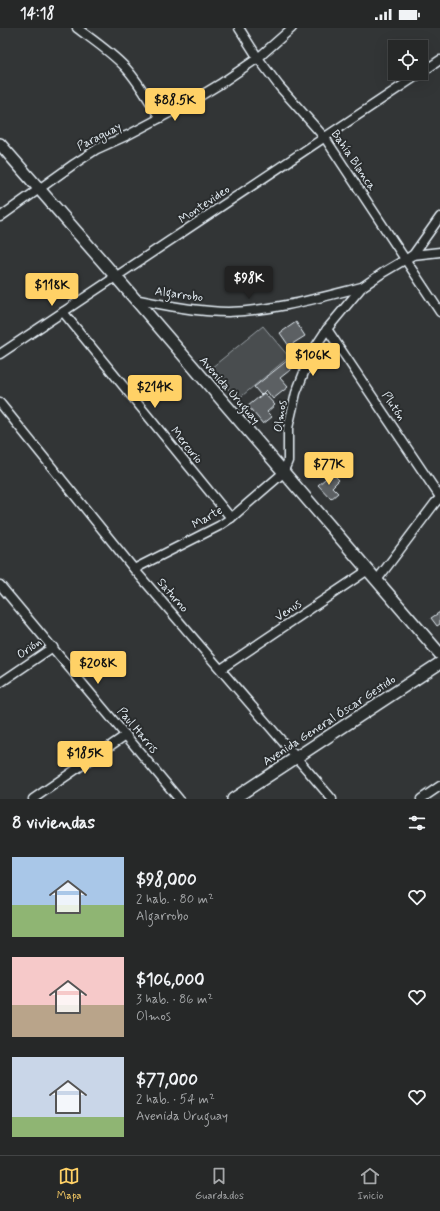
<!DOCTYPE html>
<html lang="es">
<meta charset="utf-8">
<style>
:root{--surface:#262828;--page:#323434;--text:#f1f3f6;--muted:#a4a6a8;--line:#424445;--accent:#ffd166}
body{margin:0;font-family:Mynerve,sans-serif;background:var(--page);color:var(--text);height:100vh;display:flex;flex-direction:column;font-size:15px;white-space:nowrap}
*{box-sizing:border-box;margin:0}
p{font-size:13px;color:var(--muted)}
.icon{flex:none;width:22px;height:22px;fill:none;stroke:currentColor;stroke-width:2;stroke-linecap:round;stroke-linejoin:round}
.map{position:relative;height:771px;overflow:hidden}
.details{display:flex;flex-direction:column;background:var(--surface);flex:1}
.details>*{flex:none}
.tools{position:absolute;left:388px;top:12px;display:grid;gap:8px}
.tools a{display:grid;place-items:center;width:40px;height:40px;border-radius:0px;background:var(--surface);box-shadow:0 4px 16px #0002,0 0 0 1px var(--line);font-size:20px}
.price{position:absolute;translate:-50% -34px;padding:0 9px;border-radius:4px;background:var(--accent);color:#111;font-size:13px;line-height:26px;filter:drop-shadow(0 1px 2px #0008)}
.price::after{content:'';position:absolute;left:50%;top:24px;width:12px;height:9px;margin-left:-6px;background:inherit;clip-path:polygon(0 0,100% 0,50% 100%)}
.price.active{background:#222;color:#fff}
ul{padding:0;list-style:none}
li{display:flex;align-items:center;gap:12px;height:100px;padding:0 12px}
li span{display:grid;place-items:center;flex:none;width:112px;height:80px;border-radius:0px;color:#555}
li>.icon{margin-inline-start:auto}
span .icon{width:48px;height:48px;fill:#fffc;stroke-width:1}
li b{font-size:17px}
h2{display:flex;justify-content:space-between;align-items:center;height:48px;padding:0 12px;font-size:17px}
.status{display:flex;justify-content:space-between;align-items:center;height:28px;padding:0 20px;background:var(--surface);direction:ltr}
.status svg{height:11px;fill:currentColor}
.menu{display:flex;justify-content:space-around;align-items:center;height:56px;border-top:1px solid var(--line);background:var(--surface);font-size:11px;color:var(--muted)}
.menu a{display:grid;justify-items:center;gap:2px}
.menu .active{color:var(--accent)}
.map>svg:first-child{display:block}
</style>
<div class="status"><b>14:18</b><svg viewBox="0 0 49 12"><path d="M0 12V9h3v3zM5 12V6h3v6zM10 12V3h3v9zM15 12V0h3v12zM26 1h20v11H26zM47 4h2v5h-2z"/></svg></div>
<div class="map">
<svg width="440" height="771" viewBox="0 0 440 771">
<rect width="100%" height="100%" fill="#323536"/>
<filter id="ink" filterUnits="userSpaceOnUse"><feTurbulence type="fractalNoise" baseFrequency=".025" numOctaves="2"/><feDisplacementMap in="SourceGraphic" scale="8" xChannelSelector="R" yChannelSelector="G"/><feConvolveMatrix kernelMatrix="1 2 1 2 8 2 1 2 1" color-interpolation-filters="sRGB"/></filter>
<g filter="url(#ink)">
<!-- green -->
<polygon fill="#494d4f" stroke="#989fa4" points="263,298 289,329 237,372 211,340"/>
<!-- building -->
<g fill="#5c6063" stroke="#e8f1f8">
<polygon points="296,294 305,308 289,318 280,305"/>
<polygon points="288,332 294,339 280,350 288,359 273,371 266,362 261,367 254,359"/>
<polygon points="264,365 275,377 267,384 272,389 263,396 248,378"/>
<polygon points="332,445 339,452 332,459 338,465 331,471 318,457"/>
<polygon points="440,584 440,596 437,598 431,590"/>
</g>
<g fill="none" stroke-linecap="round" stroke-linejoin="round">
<defs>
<g id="street">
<path d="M77 0C93 12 111 24 125 39 139 54 149 73 160 90"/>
<polyline points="239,0 258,30 279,58 325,110 440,284"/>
<polyline points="421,45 440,32"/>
<polyline points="0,189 74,136 97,121 128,107 192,73 220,56 258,30 292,0"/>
<polyline points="413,227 440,224"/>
<path d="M134 271C163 277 198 284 228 284 273 283 318 270 362 259"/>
<polyline points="63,284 231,490"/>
<polyline points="327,301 440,469"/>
<polyline points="0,326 421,45"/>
<polyline points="0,375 134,541 332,771"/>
<polyline points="134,541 219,498 231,490 283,445 288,433 288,400 296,365 312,324 327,301 362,259 384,244 413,227 440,189"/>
<polyline points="377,552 435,475 440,470"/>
<polyline points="0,557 179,771"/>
<polyline points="221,641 368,542"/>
<polyline points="0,655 53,619"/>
<polyline points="33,771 126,707"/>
<polyline points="421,771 440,758"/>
</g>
<g id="secondary">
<polyline points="0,116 116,249 440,626"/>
<polyline points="233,771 440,635"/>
</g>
</defs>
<!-- street casing -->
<use href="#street" stroke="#e8f1f8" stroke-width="11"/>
<!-- secondary casing -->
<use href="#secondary" stroke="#e8f1f8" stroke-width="14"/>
<!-- street -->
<use href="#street" stroke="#2a2d2e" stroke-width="8"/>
<!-- secondary -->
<use href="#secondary" stroke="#2a2d2e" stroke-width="11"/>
</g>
</g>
<g text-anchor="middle" stroke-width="4" stroke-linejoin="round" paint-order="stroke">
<!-- street labels -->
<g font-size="12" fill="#e8f1f8" stroke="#2a2d2e">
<text transform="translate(99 108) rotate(-27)" y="4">Paraguay</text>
<text transform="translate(354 132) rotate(56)" y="4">Bahía Blanca</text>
<text transform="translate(204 176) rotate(-34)" y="4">Montevideo</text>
<text transform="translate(179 266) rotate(8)" y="4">Algarrobo</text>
<text transform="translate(230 362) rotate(49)" y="4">Avenida Uruguay</text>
<text transform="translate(394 378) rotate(56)" y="4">Plutón</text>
<text transform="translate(280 388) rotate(-81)" y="4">Olmos</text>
<text transform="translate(187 417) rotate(51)" y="4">Mercurio</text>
<text transform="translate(207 489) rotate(-30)" y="4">Marte</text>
<text transform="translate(173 567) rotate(49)" y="4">Saturno</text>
<text transform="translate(288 582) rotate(-34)" y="4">Venus</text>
<text transform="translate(29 620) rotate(-35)" y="4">Orión</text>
<text transform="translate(329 692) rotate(-33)" y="4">Avenida General Óscar Gestido</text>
<text transform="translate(138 702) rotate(50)" y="4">Paul Harris</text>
</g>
</g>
</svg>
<div class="tools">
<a><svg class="icon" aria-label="locate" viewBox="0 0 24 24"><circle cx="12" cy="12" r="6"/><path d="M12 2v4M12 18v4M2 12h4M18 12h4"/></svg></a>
</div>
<b class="price" style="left:175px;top:94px">$88.5K</b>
<b class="price active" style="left:249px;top:272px">$98K</b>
<b class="price" style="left:52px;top:279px">$118K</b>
<b class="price" style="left:313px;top:349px">$106K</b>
<b class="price" style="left:155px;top:381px">$214K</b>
<b class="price" style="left:329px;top:458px">$77K</b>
<b class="price" style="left:98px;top:657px">$208K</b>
<b class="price" style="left:85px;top:747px">$185K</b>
</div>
<section class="details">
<h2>8 viviendas<svg class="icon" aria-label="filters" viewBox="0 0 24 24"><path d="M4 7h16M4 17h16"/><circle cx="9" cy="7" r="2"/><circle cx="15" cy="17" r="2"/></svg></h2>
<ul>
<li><span style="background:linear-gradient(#a9c7e8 60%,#8fb573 0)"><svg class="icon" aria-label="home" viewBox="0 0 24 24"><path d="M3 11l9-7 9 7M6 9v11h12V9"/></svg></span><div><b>$98,000</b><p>2 hab. · 80 m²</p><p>Algarrobo</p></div><svg class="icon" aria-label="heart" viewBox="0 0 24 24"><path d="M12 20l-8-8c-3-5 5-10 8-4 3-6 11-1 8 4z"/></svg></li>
<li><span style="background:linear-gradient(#f6c9c9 60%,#b9a48a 0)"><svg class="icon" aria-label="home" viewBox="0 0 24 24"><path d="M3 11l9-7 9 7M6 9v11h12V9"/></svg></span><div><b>$106,000</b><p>3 hab. · 86 m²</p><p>Olmos</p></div><svg class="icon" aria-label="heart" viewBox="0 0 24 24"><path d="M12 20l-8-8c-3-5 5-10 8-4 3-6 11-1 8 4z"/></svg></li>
<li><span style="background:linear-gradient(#c9d6e8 75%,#8fb573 0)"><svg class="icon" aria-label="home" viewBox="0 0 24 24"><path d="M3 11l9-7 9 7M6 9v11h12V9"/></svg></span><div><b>$77,000</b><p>2 hab. · 54 m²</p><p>Avenida Uruguay</p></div><svg class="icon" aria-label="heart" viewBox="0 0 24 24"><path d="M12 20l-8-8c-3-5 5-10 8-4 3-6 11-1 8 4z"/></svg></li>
</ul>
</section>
<nav class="menu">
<a class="active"><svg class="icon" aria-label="map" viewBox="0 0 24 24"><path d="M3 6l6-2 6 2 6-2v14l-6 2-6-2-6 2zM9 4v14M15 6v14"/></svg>Mapa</a>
<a><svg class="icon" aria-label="saved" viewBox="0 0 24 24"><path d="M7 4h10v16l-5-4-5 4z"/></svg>Guardados</a>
<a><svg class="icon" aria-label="home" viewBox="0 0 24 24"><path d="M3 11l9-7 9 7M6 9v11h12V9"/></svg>Inicio</a>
</nav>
